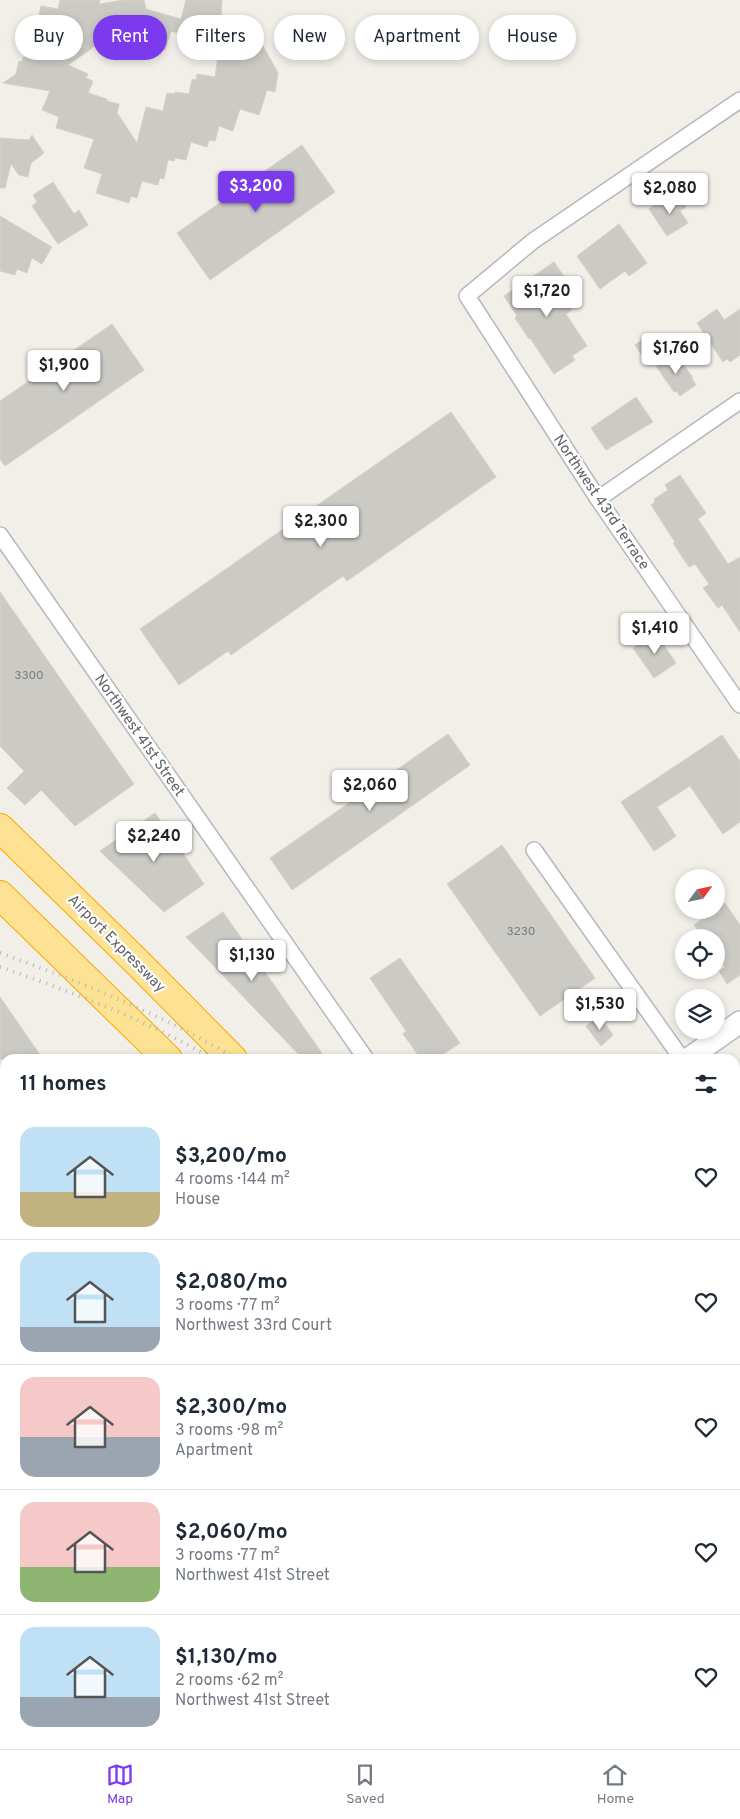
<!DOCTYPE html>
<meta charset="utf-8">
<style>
:root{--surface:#fff;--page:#f6f6f7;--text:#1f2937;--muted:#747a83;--line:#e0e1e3;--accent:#7c3aed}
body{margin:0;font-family:Overpass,sans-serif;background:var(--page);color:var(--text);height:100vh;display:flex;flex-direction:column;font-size:19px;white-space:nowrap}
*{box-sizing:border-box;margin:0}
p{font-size:16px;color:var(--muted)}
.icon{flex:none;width:28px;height:28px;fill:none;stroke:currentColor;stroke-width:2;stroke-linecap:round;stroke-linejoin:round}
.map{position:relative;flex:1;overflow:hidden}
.details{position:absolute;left:0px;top:1054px;width:740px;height:696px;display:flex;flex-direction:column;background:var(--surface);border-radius:15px 15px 0 0;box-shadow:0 2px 8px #0003}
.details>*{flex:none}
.guide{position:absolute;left:15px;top:15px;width:710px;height:45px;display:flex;gap:10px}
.needle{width:32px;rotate:57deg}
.tools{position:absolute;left:675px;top:869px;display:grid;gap:10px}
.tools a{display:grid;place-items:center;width:50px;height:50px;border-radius:50%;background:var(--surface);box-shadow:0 2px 8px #0003;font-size:25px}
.price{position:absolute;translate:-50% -42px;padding:0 11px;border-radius:5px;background:#fff;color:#222;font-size:16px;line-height:32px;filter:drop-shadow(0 1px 2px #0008)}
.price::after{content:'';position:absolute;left:50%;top:30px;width:15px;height:11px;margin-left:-8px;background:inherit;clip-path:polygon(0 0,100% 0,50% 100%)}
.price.current{background:var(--accent);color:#fff}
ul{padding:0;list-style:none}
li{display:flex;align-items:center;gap:15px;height:125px;padding:0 20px}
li+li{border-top:1px solid var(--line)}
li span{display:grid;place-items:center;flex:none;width:140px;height:100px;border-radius:15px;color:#555}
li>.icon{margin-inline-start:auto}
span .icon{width:60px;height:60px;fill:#fffc;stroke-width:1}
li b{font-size:21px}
h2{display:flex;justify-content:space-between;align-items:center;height:60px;padding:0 20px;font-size:21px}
.pill{padding:0 18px;border-radius:22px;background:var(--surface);box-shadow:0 2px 8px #0003;font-size:18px;line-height:45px}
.pill.current{background:var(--accent);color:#fff}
.tabs{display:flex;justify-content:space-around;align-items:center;height:70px;border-top:1px solid var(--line);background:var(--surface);font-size:14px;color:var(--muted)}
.tabs a{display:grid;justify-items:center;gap:2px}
.tabs .current{color:var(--accent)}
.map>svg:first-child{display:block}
</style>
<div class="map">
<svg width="740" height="1749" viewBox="0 0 740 1749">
<rect width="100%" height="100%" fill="#f1efe8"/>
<!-- building -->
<g fill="#cccac5" stroke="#d6d1c6">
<polygon points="60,0 100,0 99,4 124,0 144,0 146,9 181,19 186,0 222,0 221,20 214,20 214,25 191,24 188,36 171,31 165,50 132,40 135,18 68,65 88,74 86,78 93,81 88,93 107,99 107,101 119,104 117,113 137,143 146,107 163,111 167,93 175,94 175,92 189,94 192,79 196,80 197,74 215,77 218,56 237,59 263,46 278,73 275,92 267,90 259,115 240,109 233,131 219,126 215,141 209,140 207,147 191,142 186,160 175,158 174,161 168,160 164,179 160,178 158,185 142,181 137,198 131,196 129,203 96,193 102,174 84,168 94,139 56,128 59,117 42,110 50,91 3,83 16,74 19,61 22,62 23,57 30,58 41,6 58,9"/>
<polygon points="32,135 44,153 31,163 28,177 19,175 11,164 5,188 0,188 0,138 29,140"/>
<polygon points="302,145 335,192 210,280 177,233"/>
<polygon points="53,182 74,214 79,210 88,225 58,244 32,206 37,202 33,195"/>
<polygon points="678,195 686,207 680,211 688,223 667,236 649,209 663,199 665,201"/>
<polygon points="0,216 52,247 42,264 32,258 27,273 17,269 15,275 0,271"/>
<polygon points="619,224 647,263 629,276 625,271 600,289 577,256"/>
<polygon points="554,262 565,278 555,284 572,310 566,314 587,346 572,356 575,360 554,374 530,338 529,339 515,318 517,316 504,296"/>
<polygon points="717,309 724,320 740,309 740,355 730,362 727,359 723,362 697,323"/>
<polygon points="112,324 144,370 5,466 0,459 0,401"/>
<polygon points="646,337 654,349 643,357 635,345"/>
<polygon points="675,353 693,378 692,379 696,385 680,396 676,391 674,392 656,366"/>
<polygon points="636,397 653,422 606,450 591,428"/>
<polygon points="451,412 496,477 347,581 343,576 231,655 228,651 179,685 140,629"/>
<polygon points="680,475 706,513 698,519 728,564 740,557 740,632 722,605 718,608 703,588 709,584 695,564 689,567 673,543 675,542 651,505 655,502 654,499 668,490 665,485"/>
<polygon points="0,592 134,784 75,826 41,790 25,805 7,788 24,771 0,746"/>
<polygon points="655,632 676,663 654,678 633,648"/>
<polygon points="448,734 470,765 292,890 270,858"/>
<polygon points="722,735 740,761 740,822 723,834 690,786 657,807 676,836 654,851 621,802"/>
<polygon points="155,813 204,884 164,912 100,851"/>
<polygon points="502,845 595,978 540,1016 447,884"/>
<polygon points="725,903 740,925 740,975 727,984 719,971 725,967 716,955 716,938 685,938 697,929 694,925"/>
<polygon points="223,912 326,1059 303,1059 186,937"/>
<polygon points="400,958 460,1043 436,1059 421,1059 403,1034 406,1031 370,978"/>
<polygon points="0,997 43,1059 0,1059"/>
<polygon points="600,1016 613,1035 601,1046 586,1026"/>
</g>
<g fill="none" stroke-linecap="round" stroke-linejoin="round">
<defs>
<g id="minor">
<polyline points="740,100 533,241 467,296 598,499 740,705"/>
<polyline points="598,499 740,401"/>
<polyline points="0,535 366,1059"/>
<polyline points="534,850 682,1059"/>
<polyline points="735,1137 740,1144"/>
<polyline points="735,1583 740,1590"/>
<polyline points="0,1601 5,1608"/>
<polyline points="100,1745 103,1749"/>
<polyline points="535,1745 538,1749"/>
<polyline points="580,1749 586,1745"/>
</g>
<g id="secondary">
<polyline points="688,1059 740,1022"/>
<polyline points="0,1535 5,1532"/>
</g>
<g id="motorway">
<polyline points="0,828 137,962 233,1059"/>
<polyline points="0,895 168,1059"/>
<polyline points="735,1683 740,1691"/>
<polyline points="725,1745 727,1749"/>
</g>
</defs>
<!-- minor casing -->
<use href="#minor" stroke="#b5b8bc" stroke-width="18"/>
<!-- secondary casing -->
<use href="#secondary" stroke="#b6babf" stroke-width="24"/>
<!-- motorway casing -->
<use href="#motorway" stroke="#f9ab00" stroke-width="30"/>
<!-- minor -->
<use href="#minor" stroke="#fff" stroke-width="15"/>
<!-- secondary -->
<use href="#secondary" stroke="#fff" stroke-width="21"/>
<!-- motorway -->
<use href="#motorway" stroke="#fde293" stroke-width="28"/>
<!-- rail -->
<g stroke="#b6b7b8" stroke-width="4" stroke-dasharray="1 6" stroke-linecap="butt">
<path d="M0 953C82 982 162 1015 237 1059"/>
<path d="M0 967C73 992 146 1020 213 1059"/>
<polyline points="735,1609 740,1617"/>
<polyline points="735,1630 740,1637"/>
</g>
</g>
<g text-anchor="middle" stroke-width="4.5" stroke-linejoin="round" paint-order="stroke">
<!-- number labels -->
<g font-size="12" fill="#7a7d7f">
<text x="29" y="679">3300</text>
<text x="521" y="935">3230</text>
</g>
<!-- street labels -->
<g font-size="15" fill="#5f6368" stroke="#fff">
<text transform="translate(602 502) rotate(56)" y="5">Northwest 43rd Terrace</text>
<text transform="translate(140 735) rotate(55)" y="5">Northwest 41st Street</text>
<text transform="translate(117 943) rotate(45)" y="5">Airport Expressway</text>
</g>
</g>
</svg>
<div class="tools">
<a><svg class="needle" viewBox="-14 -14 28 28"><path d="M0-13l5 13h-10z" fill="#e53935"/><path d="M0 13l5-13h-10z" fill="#747a83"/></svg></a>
<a><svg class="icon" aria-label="locate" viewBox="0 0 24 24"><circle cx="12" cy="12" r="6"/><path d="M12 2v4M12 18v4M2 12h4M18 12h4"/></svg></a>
<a><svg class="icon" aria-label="layers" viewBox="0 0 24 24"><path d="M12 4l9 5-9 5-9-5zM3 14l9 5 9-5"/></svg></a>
</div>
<b class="price current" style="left:256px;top:213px">$3,200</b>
<b class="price" style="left:670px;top:215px">$2,080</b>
<b class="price" style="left:547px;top:318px">$1,720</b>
<b class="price" style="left:676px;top:375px">$1,760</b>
<b class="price" style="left:64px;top:392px">$1,900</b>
<b class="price" style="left:321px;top:548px">$2,300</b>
<b class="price" style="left:655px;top:655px">$1,410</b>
<b class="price" style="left:370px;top:812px">$2,060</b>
<b class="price" style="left:154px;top:863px">$2,240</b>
<b class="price" style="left:252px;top:982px">$1,130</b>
<b class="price" style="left:600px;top:1031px">$1,530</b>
<div class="guide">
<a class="pill">Buy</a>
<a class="pill current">Rent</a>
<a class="pill">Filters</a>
<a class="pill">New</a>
<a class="pill">Apartment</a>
<a class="pill">House</a>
</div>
<section class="details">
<h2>11 homes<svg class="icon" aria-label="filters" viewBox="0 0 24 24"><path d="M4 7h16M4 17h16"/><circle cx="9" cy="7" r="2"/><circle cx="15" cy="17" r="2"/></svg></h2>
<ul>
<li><span style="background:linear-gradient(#bfe0f5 65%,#c2b280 0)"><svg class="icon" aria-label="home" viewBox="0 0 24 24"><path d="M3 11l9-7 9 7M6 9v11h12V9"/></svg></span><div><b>$3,200/mo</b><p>4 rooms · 144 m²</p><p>House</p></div><svg class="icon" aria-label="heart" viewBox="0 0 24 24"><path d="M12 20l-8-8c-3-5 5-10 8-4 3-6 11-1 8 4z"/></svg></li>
<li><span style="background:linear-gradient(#bfe0f5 75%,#9aa5b1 0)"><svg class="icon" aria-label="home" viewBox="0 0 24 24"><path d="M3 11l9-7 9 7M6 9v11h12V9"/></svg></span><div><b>$2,080/mo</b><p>3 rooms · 77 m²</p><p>Northwest 33rd Court</p></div><svg class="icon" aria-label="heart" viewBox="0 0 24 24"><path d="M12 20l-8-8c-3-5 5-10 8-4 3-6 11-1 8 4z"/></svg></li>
<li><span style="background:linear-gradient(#f6c9c9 60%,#9aa5b1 0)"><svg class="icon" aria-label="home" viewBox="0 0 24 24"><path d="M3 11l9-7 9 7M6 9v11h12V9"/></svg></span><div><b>$2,300/mo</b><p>3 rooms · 98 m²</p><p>Apartment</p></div><svg class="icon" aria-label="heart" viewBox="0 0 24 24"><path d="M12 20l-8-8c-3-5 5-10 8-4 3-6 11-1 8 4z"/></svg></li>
<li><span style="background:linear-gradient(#f6c9c9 65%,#8fb573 0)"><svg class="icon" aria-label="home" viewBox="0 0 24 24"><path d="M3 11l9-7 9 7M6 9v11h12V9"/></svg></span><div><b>$2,060/mo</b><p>3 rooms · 77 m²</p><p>Northwest 41st Street</p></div><svg class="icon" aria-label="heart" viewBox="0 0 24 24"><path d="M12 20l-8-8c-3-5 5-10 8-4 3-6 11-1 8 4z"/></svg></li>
<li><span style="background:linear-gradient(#bfe0f5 70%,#9aa5b1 0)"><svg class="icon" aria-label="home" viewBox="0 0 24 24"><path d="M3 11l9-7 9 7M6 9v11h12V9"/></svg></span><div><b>$1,130/mo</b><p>2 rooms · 62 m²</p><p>Northwest 41st Street</p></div><svg class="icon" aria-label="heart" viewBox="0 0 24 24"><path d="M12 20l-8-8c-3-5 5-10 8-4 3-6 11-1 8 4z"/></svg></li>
</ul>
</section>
</div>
<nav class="tabs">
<a class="current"><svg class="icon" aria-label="map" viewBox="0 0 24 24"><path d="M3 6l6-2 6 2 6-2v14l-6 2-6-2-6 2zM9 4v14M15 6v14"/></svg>Map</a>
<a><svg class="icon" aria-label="saved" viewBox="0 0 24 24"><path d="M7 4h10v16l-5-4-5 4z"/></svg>Saved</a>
<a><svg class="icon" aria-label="home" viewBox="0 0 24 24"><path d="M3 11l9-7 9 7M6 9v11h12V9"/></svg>Home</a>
</nav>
